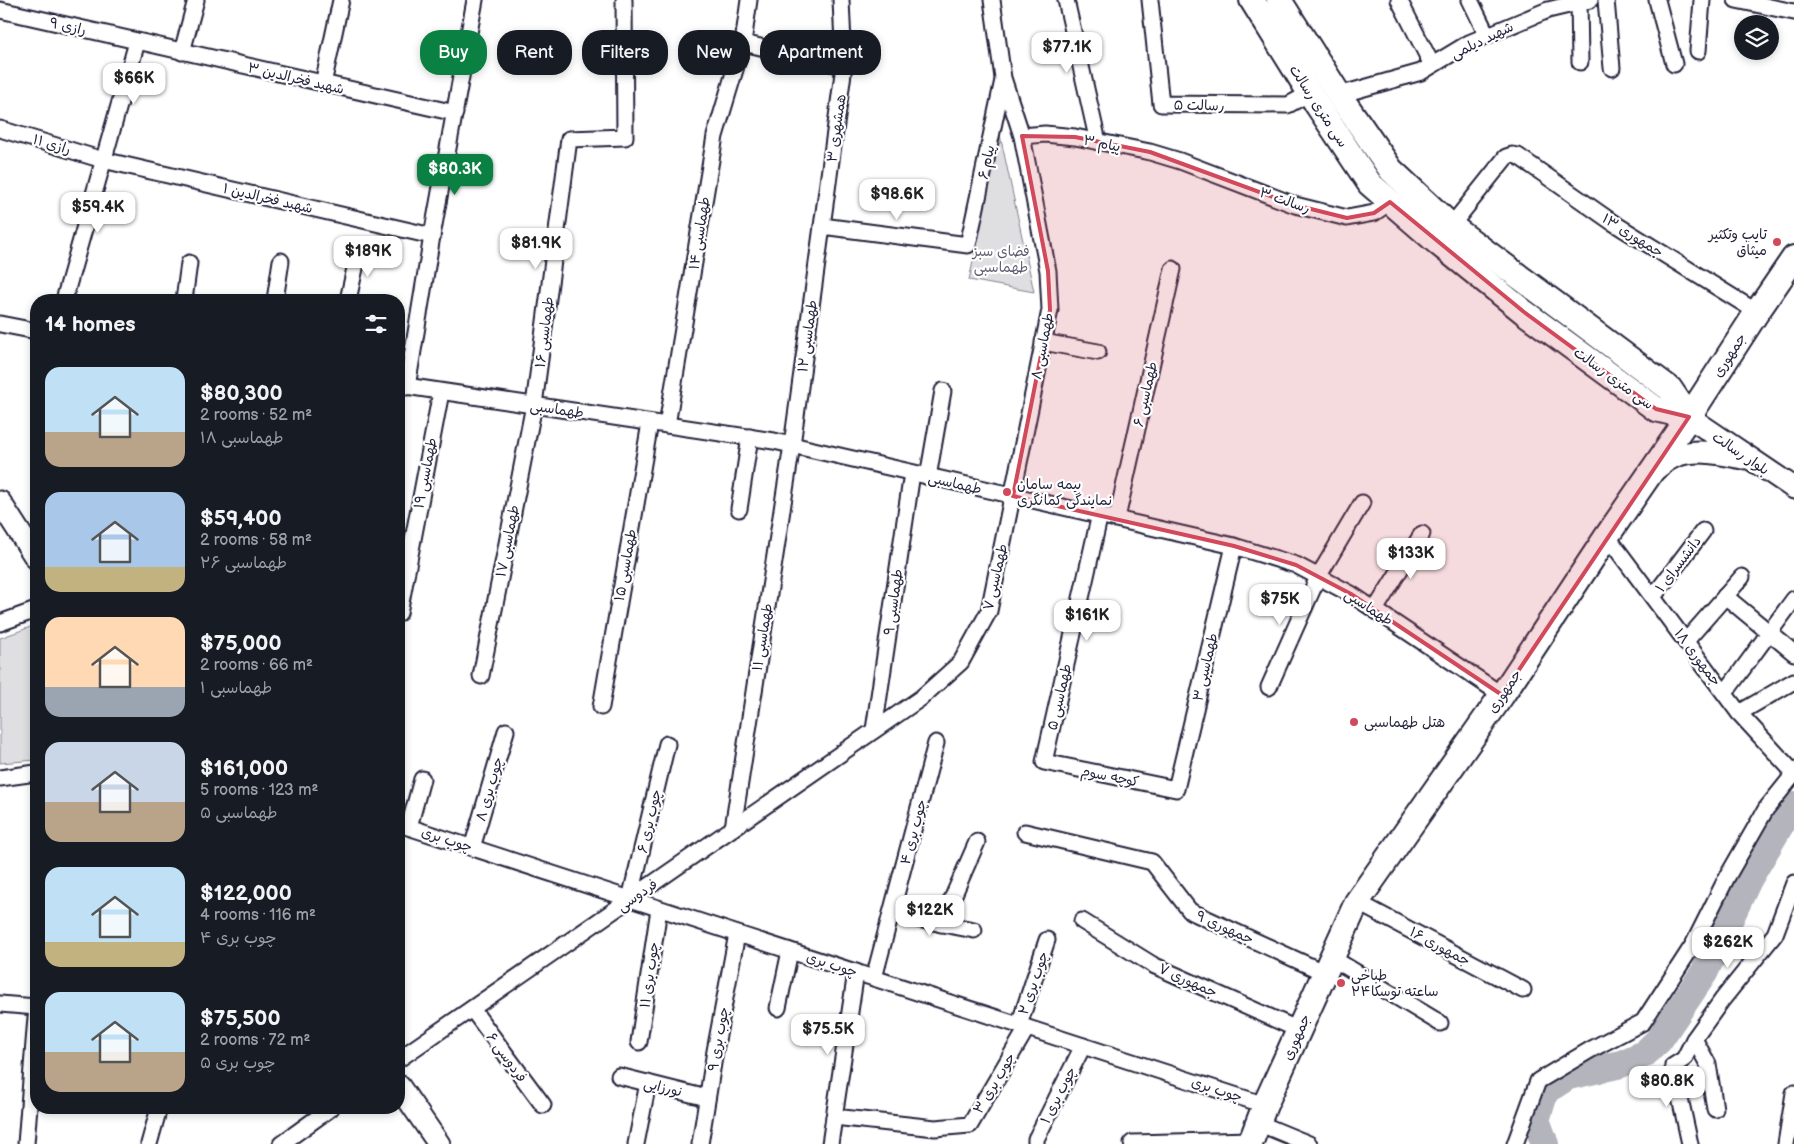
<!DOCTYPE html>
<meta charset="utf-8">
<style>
:root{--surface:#171b24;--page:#242831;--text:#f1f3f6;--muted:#9ea1a6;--accent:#0b8043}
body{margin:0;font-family:"Balsamiq Sans","Playpen Sans Arabic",sans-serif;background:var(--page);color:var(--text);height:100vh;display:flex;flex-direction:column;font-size:19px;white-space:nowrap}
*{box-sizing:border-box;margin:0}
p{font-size:16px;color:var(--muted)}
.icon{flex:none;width:28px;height:28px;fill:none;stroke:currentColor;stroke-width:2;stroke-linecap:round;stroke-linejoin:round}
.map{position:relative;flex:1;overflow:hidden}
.drawer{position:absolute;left:30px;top:294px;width:375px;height:820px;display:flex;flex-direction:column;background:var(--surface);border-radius:20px;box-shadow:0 2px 8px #0003}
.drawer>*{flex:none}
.banner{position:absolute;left:420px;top:30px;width:475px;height:45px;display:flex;gap:10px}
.fabs{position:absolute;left:1734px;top:15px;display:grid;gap:10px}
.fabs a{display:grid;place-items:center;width:45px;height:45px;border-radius:50%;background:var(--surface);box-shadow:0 2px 8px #0003;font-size:25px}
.price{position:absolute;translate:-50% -42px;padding:0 11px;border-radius:10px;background:#fff;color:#222;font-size:16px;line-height:32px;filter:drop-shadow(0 1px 2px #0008)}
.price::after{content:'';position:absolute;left:50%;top:30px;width:15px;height:11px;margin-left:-8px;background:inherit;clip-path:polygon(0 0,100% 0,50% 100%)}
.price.current{background:var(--accent);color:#fff}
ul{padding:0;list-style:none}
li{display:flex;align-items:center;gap:15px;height:125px;padding:0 15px}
li span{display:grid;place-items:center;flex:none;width:140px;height:100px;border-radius:15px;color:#555}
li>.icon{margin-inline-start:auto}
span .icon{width:60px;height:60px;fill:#fffc;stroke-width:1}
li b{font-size:21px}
h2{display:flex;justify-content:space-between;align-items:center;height:60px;padding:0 15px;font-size:21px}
.chip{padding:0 18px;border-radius:20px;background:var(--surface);box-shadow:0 2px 8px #0003;font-size:18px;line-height:45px}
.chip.current{background:var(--accent);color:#fff}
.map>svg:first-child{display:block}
</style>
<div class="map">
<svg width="1794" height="1144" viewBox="0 0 1794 1144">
<rect width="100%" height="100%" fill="#fff"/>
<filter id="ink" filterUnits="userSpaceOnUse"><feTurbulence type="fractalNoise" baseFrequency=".02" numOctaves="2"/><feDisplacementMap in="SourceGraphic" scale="10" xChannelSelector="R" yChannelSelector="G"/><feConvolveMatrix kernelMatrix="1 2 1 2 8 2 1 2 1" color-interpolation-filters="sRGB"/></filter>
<g filter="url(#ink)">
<!-- green -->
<g fill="#dfdfe2" stroke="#80808e">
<polygon points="1000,135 1034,292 969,280"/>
<polygon points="36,625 36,760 0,763 0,638"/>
</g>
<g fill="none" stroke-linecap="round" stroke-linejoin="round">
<!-- river -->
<polyline stroke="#b4b4bc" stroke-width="28" points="1545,1144 1536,1120 1545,1091 1568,1076 1621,1064 1644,1054 1659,1040 1704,973 1748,880 1782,822 1794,805"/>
<defs>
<g id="minor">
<polyline points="1066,0 1098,142"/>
<polyline points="1150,0 1161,104 1288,105 1310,93"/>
<polyline points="1399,0 1432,65"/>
<polyline points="1470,0 1487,35"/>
<polyline points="1579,0 1580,62"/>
<polyline points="1606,0 1612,68"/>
<polyline points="1657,0 1674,64"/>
<polyline points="1736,0 1794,12"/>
<polyline points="0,10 455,113"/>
<polyline points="743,43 844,66"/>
<polyline points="1698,51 1702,0"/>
<polyline points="182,52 196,0"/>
<polyline points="323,84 341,0"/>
<polyline points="1339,95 1421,72 1469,43 1548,10 1590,0"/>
<polyline points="0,129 103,160 432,236"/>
<polyline points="1022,136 1045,134 1075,137 1150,152 1180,161 1295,205 1347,218 1374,213 1390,202"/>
<polyline points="822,226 968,245 1003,80"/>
<polyline points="1451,226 1506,157 1512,155 1518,156 1612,222 1757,312"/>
<polyline points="64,300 137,42"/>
<polyline points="184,300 189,263"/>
<polyline points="275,300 281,261"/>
<polyline points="348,300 359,250"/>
<polyline points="0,324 36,331"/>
<polyline points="1043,342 1098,352"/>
<polyline points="399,385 774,441 1234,546 1296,565 1351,594 1502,695"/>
<polyline points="407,387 432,236 475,0"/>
<polyline points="667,425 715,136 743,43 749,0"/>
<polyline points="928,477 943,391"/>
<polyline points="739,509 750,437"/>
<polyline points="1100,514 1044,762 1176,789 1234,546"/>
<polyline points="1117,518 1173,269"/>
<polyline points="1607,536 1739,713 1794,773"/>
<polyline points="1725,596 1794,653"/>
<polyline points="1653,597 1703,531"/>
<polyline points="1375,610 1422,534"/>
<polyline points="399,613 441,392"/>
<polyline points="0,623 36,610"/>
<polyline points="1686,641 1742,577"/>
<polyline points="481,676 534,405 569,139 625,137 624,0"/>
<polyline points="1269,687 1318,577 1362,503"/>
<polyline points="1725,693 1794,599"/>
<polyline points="601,707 650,423"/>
<polyline points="1739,713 1794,681"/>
<polyline points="874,730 912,473"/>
<polyline points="0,778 36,773"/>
<polyline points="399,824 1265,1105"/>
<polyline points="409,827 422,779"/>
<polyline points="733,828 792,445 844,66 841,0"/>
<polyline points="1025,832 1152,862 1190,911 1325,973"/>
<polyline points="472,848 506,731"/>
<polyline points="630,899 667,744"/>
<polyline points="1357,902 1523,990"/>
<polyline points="891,914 974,930"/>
<polyline points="1082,921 1153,965 1299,1030"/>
<polyline points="941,924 977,842"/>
<polyline points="1332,958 1440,1023"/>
<polyline points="874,978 936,743"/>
<polyline points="0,1004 36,1007"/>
<polyline points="778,1008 790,951"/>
<polyline points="472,1009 543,1105"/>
<polyline points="1019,1025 1047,940"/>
<polyline points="1694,1039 1708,1064 1715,1109"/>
<polyline points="639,1042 659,909"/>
<polyline points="399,1059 921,698 961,662 989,611 1050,310 1048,271 1022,136 1003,78 992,0"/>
<polyline points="619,1076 707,1098"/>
<polyline points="834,1117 935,1128 970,1125 1027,1028"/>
<polyline points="1258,1123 1309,1144"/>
<polyline points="1132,1143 1252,1140"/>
<polyline points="26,1144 36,1017"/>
<polyline points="149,1144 159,1108"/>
<polyline points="281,1144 331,1108"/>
<polyline points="636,1144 648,1083"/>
<polyline points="700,1144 715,1051 737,934"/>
<polyline points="830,1144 856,972"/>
<polyline points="1036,1144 1036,1139 1083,1046"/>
<polyline points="1515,1144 1538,1081 1590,1050 1643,1022 1693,945 1727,877 1766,809 1794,774"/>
<polyline points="1690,1144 1673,1066 1684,1059 1694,1039 1722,1000 1775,934 1794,883"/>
<polyline points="1786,1144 1794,1093"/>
</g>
<g id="secondary">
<polyline points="1689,417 1794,488"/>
<path d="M1652 472C1659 467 1667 459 1676 456 1697 448 1721 454 1743 458"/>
<polyline points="0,502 36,558"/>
<polyline points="399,1086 439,1144"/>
</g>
<g id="primary">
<polyline points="1252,0 1318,106 1370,184 1438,243 1524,312 1656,409 1689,417"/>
<polyline points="1279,0 1339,95 1391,170 1451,226 1670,389 1689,417"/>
<polyline points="1250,1144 1265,1105 1357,902 1502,695 1607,536 1689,417 1757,312 1794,258"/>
</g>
</defs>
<!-- minor casing -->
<use href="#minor" stroke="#22223b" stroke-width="19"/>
<!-- secondary casing -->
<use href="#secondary" stroke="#22223b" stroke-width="25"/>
<!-- primary casing -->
<use href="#primary" stroke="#22223b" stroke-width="28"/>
<!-- minor -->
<use href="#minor" stroke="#fff" stroke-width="15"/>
<!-- secondary -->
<use href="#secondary" stroke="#fff" stroke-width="21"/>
<!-- primary -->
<use href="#primary" stroke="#fff" stroke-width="24"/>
</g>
</g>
<!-- marked area -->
<path fill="#d1495b" fill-opacity="0.2" stroke="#d1495b" stroke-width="4" stroke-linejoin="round" d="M1022 136 1075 137 1150 152 1295 205 1347 218 1374 213 1390 202 1524 312 1656 409 1689 417 1502 695 1351 594 1296 565 1234 546 1013 496 1050 310 1048 271Z"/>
<!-- markers -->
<g fill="#d1495b" stroke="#fff" stroke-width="2">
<circle cx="1777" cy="242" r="5"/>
<circle cx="1007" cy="492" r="5"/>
<circle cx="1354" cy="722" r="5"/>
<circle cx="1341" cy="983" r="5"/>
</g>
<g text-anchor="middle" stroke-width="4.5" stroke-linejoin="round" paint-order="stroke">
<!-- street labels -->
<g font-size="14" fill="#22223b" stroke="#fff">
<text transform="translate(68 26) rotate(13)" y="5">رازی ۹</text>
<text transform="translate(1482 40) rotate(-26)" y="5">شهید دیلمی</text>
<text transform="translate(296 78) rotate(13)" y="5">۳ شهید فخرالدین</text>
<text transform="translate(1199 105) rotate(1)" y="5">۵ رسالت</text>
<text transform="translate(1319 106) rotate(57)" y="5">سی متری رسالت</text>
<text transform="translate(836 128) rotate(-82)" y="5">۳ همشهری</text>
<text transform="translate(1102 143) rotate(11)" y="5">۳ پیام</text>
<text transform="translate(52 144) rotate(17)" y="5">رازی ۱۱</text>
<text transform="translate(986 162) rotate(-78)" y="5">۶ پیام</text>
<text transform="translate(268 198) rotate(13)" y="5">۱ شهید فخرالدین</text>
<text transform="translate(1285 200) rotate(19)" y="5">۳ رسالت</text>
<text transform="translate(699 233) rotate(-81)" y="5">۱۴ طهماسبی</text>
<text transform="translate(1633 235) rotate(32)" y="5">۱۳ جمهوری</text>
<text transform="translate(544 332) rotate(-83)" y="5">۱۶ طهماسبی</text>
<text transform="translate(807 336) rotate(-82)" y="5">۱۲ طهماسبی</text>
<text transform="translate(1042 346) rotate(-79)" y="5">۸ طهماسبی</text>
<text transform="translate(1729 355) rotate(-57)" y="5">جمهوری</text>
<text transform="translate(1614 378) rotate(36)" y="5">سی متری رسالت</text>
<text transform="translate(1145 394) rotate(-77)" y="5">۶ طهماسبی</text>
<text transform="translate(557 409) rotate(8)" y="5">طهماسبی</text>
<text transform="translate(1741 453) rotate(34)" y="5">بلوار رسالت</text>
<text transform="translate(425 473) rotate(-79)" y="5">۱۹ طهماسبی</text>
<text transform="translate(955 483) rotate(13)" y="5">طهماسبی</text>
<text transform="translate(507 541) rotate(-79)" y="5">۱۷ طهماسبی</text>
<text transform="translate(1678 564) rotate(-53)" y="5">۱ دانشسرای</text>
<text transform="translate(625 565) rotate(-80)" y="5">۱۵ طهماسبی</text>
<text transform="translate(995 577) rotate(-77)" y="5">۷ طهماسبی</text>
<text transform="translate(893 602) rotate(-82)" y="5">۹ طهماسبی</text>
<text transform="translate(1369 607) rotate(33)" y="5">طهماسبی</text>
<text transform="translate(762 637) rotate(-81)" y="5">۱۱ طهماسبی</text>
<text transform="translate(1698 657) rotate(53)" y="5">جمهوری ۱۸</text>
<text transform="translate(1205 667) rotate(-77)" y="5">۳ طهماسبی</text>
<text transform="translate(1504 691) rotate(-56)" y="5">جمهوری</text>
<text transform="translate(1059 697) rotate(-77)" y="5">۵ طهماسبی</text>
<text transform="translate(1110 776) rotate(11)" y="5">کوچه سوم</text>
<text transform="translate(489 789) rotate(-74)" y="5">۸ چوب بری</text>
<text transform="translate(649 821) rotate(-77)" y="5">۶ چوب بری</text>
<text transform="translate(913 832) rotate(-75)" y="5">۴ چوب بری</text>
<text transform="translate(447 839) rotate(18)" y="5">چوب بری</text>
<text transform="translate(637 895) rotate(-35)" y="5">فردوسی</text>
<text transform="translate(1225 927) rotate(24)" y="5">۹ جمهوری</text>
<text transform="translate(1440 946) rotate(28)" y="5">۱۶ جمهوری</text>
<text transform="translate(832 964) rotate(18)" y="5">چوب بری</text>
<text transform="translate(649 975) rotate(-82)" y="5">۱۱ چوب بری</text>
<text transform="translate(1188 980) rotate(24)" y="5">۷ جمهوری</text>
<text transform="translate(1033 983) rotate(-71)" y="5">۲ چوب بری</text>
<text transform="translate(1296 1037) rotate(-66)" y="5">جمهوری</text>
<text transform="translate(718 1039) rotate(-80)" y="5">۹ چوب بری</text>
<text transform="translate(507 1057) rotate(54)" y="5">فردوسی ۶</text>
<text transform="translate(994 1083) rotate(-59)" y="5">۳ چوب بری</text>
<text transform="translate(663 1087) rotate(14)" y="5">نورزایی</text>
<text transform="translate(1217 1089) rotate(18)" y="5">چوب بری</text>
<text transform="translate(1058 1095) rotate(-63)" y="5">۱ چوب بری</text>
</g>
<!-- poi labels -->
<g font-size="14" fill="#22223b" stroke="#fff" text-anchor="start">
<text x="1767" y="239" text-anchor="end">تایپ وتکثیر<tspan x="1767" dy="16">میثاق</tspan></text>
<text x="1017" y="489">بیمه سامان<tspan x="1017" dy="16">نمایندگی کمانگری</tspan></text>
<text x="1364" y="727">هتل طهماسبی</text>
<text x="1351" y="980">طباخی<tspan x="1351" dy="16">۲۴ساعته توسکا</tspan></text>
</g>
<!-- park labels -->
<g font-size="14" fill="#5b5b6d" stroke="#fff">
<text x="1001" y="256">فضای سبز<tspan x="1001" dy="16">طهماسبی</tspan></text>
</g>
</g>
</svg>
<div class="fabs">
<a><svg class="icon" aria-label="layers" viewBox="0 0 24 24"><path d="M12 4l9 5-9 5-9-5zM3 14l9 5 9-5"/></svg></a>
</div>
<b class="price" style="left:1067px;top:74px">$77.1K</b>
<b class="price" style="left:134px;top:105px">$66K</b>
<b class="price current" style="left:455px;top:196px">$80.3K</b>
<b class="price" style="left:897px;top:221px">$98.6K</b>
<b class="price" style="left:98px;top:234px">$59.4K</b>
<b class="price" style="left:536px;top:270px">$81.9K</b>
<b class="price" style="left:368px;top:278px">$189K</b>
<b class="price" style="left:1411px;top:580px">$133K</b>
<b class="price" style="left:1280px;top:626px">$75K</b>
<b class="price" style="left:1087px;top:642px">$161K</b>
<b class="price" style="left:930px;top:937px">$122K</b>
<b class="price" style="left:1728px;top:969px">$262K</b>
<b class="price" style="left:828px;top:1056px">$75.5K</b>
<b class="price" style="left:1667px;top:1108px">$80.8K</b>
<div class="banner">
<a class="chip current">Buy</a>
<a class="chip">Rent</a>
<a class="chip">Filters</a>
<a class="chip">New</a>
<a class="chip">Apartment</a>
</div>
<section class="drawer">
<h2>14 homes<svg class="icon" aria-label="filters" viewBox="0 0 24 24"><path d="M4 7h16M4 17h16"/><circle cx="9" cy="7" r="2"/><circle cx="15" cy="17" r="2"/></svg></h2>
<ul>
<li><span style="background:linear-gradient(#bfe0f5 65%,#b9a48a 0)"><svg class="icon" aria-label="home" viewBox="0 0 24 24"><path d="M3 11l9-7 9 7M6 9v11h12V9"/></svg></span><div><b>$80,300</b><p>2 rooms · 52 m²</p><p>۱۸ طهماسبی</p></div></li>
<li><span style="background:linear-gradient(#a9c7e8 75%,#c2b280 0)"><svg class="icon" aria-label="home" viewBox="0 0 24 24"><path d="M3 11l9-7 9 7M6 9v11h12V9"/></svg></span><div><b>$59,400</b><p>2 rooms · 58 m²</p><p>۲۶ طهماسبی</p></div></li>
<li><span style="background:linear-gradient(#ffd9b3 70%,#9aa5b1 0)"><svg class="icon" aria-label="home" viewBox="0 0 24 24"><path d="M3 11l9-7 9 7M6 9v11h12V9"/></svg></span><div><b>$75,000</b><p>2 rooms · 66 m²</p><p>۱ طهماسبی</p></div></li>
<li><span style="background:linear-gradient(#c9d6e8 60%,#b9a48a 0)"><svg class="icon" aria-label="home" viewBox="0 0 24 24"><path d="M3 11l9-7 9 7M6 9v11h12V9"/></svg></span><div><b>$161,000</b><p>5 rooms · 123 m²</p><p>۵ طهماسبی</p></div></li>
<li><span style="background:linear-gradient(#bfe0f5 75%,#c2b280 0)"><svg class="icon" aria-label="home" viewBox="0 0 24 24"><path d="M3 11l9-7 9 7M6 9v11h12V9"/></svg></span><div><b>$122,000</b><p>4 rooms · 116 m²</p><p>۴ چوب بری</p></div></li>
<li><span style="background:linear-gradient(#bfe0f5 60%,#b9a48a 0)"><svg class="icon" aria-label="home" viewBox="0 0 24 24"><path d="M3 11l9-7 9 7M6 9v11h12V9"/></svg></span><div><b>$75,500</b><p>2 rooms · 72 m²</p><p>۵ چوب بری</p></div></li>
</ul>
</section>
</div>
